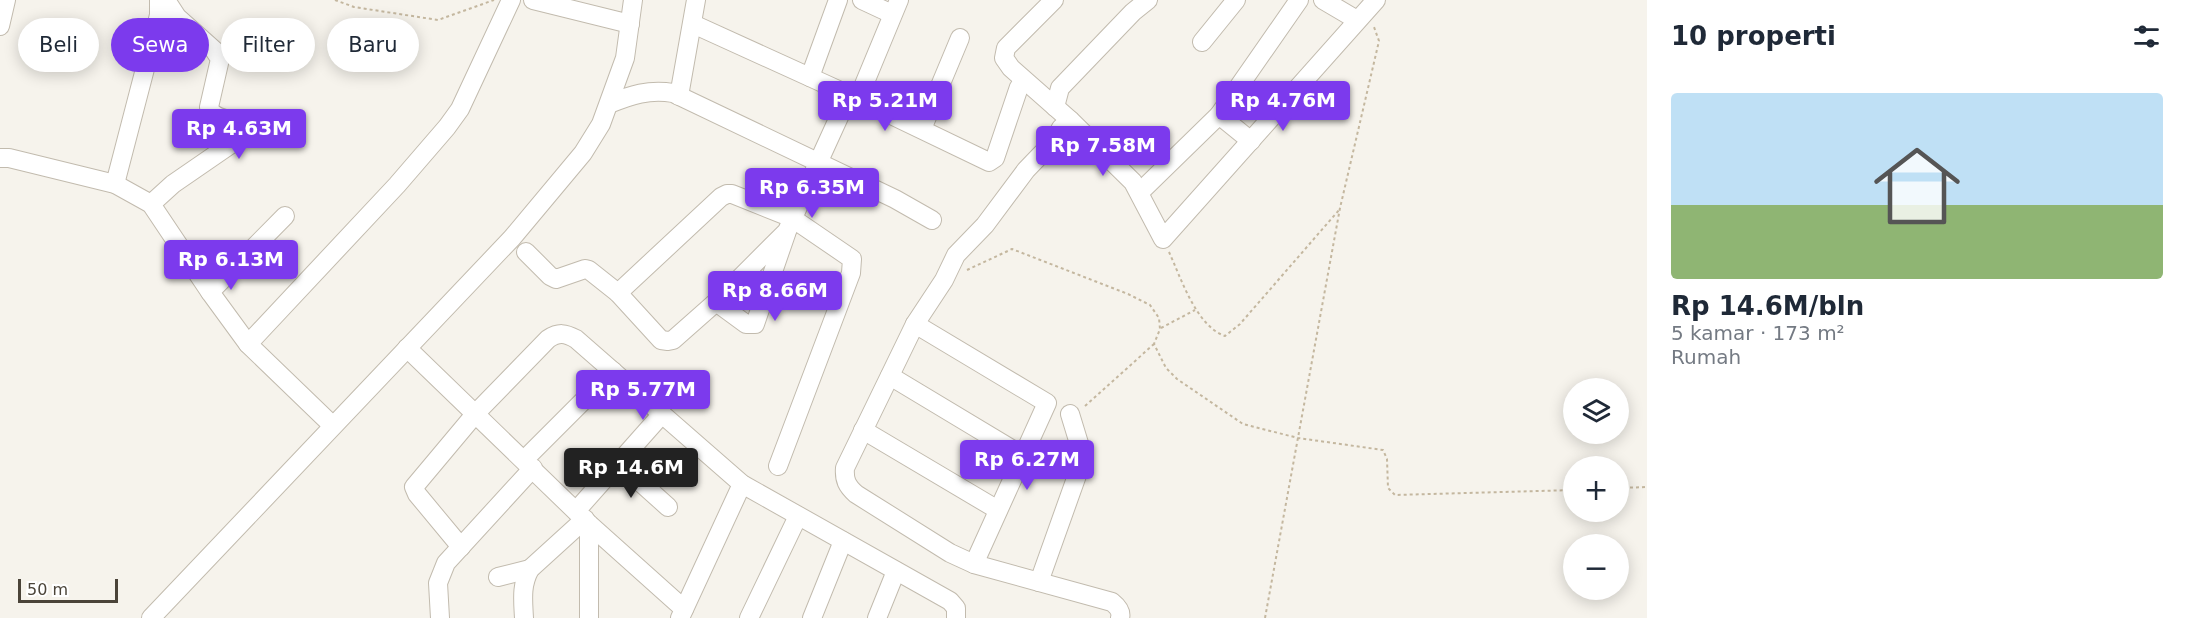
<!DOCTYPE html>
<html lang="id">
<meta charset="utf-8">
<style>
:root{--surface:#fff;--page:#f6f6f7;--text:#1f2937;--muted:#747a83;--accent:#7c3aed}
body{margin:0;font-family:"DejaVu Sans",sans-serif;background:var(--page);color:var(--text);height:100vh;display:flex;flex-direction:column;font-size:22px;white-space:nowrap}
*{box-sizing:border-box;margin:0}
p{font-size:20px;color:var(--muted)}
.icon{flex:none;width:33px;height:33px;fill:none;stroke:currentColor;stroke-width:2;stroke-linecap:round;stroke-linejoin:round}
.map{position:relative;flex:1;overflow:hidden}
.panel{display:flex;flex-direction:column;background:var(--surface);width:540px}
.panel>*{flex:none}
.guide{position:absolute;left:18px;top:18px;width:570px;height:54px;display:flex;gap:12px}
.buttons{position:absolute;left:1563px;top:378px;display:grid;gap:12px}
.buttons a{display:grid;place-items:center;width:66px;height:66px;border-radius:50%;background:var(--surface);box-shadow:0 3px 15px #0003;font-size:30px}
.scale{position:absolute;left:18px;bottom:15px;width:100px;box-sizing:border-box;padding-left:6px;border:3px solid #4b4439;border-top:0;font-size:16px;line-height:21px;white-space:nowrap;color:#4b4439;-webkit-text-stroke:4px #fff;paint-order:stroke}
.price{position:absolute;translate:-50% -51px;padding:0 14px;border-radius:6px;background:var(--accent);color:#fff;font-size:20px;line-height:39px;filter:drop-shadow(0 2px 3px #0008)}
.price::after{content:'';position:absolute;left:50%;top:36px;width:18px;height:14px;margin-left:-9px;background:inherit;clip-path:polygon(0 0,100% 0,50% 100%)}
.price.on{background:#222;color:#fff}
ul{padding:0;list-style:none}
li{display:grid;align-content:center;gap:12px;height:318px;padding:0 24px}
li span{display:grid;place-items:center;height:186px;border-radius:6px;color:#555}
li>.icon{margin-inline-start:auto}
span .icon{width:108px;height:108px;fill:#fffc;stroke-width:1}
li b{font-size:26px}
h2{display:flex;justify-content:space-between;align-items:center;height:72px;padding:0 24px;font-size:26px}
.pill{padding:0 21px;border-radius:27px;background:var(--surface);box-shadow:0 3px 15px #0003;font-size:21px;line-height:54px}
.pill.on{background:var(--accent);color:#fff}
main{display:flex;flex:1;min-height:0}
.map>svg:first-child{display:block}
</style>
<main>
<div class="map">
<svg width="1647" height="618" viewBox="0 0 1647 618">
<rect width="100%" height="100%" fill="#f6f3ec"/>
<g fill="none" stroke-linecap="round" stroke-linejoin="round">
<defs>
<g id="minor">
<polyline points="533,0 630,24"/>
<polyline points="862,0 892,14"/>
<polyline points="1054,0 1006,48 1004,58 1011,68 1070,120 1133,182 1163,239 1376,0"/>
<polyline points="1323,0 1357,20"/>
<polyline points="693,24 858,99 989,162 995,158 1019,87"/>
<polyline points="0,26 6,0"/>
<polyline points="1202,42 1236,0"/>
<polyline points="810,77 838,0"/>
<polyline points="679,96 696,0"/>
<polyline points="858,99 899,0"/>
<path d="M609 104C631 95 649 89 673 93L895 199 932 220"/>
<polyline points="1055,107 1060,88 1133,12 1148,0"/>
<polyline points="1219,115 1299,0"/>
<path d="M1070 120 1061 128 1053 142 1026 170 985 225 956 255 944 280 915 324 845 468C844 480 847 486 856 494L950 553 974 564 1112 602C1117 606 1122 611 1120 618"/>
<polyline points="922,129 960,38"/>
<polyline points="0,158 9,158 115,184 151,204 210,292 248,344 332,425"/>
<polyline points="115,184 159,15 159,0"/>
<polyline points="1140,192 1219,115 1251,141"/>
<path d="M151 204 173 184 234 142 242 132 238 122C228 119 212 119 209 107L220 59 214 50 177 17 166 0"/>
<polyline points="526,252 550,276 556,279 585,269 589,270 618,293 661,340 668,341 673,340 716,302 787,231 849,95"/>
<polyline points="210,292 285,216"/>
<polyline points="618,293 721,197 727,194 732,194 792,218 852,259 851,273 778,466"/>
<polyline points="716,302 746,324 755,324 786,234"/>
<polyline points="915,324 1047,403 974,564"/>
<polyline points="248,344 397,185 447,127 460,109 511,0"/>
<polyline points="407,348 589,524 684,609"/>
<polyline points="890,376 1023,456"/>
<polyline points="863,430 998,510"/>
<polyline points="524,460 613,371"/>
<polyline points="619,463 668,507"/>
<polyline points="576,511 662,414"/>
<polyline points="589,524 589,618"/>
<path d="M461 547 417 494 414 487 476 413 548 339C559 332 565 333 576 339L742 484 950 601 956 608V618"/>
<polyline points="498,577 530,569"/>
<polyline points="1039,582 1080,467 1081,450 1070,414"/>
<polyline points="151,618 512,238 583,153 601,124 625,58 633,0"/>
<polyline points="440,618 438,583 446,563 533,468"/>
<path d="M524 618C523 600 521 585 530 569L585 519"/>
<polyline points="680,618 742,484"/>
<polyline points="749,618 798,516"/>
<polyline points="812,618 843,541"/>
<polyline points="877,618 896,571"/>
</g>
</defs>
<!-- minor casing -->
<use href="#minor" stroke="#c2bbae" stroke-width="20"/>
<!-- path -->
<g stroke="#c4b79f" stroke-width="2" stroke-dasharray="3 3" stroke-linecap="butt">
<polyline points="335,0 354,7 438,20 494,0"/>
<path d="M1169 252C1181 278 1196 326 1225 336L1240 324 1339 210"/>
<polyline points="967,270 1012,249 1128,294 1150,305 1159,318 1160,329 1154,344 1166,368 1177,379 1243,424 1298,438 1383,450 1387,459 1388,488 1395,495 1574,490"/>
<polyline points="1161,328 1195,310"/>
<polyline points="1085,406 1154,344"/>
<polyline points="1618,488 1647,487"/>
<polyline points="1265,618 1340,208 1379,41 1374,27"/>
</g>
<!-- minor -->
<use href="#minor" stroke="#fff" stroke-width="18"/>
</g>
</svg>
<div class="buttons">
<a><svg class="icon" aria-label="layers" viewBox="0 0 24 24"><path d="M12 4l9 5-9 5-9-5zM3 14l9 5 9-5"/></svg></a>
<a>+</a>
<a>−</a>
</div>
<div class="scale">50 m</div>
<b class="price" style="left:885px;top:132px">Rp 5.21M</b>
<b class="price" style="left:1283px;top:132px">Rp 4.76M</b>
<b class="price" style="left:239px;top:160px">Rp 4.63M</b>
<b class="price" style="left:1103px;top:177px">Rp 7.58M</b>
<b class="price" style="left:812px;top:219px">Rp 6.35M</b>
<b class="price" style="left:231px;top:291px">Rp 6.13M</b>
<b class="price" style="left:775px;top:322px">Rp 8.66M</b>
<b class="price" style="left:643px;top:421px">Rp 5.77M</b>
<b class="price" style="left:1027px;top:491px">Rp 6.27M</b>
<b class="price on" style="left:631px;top:499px">Rp 14.6M</b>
<div class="guide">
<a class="pill">Beli</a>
<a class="pill on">Sewa</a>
<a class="pill">Filter</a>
<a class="pill">Baru</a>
</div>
</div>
<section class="panel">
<h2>10 properti<svg class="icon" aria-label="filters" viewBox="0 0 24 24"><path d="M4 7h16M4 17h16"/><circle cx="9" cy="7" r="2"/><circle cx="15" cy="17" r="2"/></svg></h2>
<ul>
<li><span style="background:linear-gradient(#bfe0f5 60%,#8fb573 0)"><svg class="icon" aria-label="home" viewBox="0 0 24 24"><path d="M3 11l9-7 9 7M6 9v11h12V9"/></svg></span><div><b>Rp 14.6M/bln</b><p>5 kamar · 173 m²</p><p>Rumah</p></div></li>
</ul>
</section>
</main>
